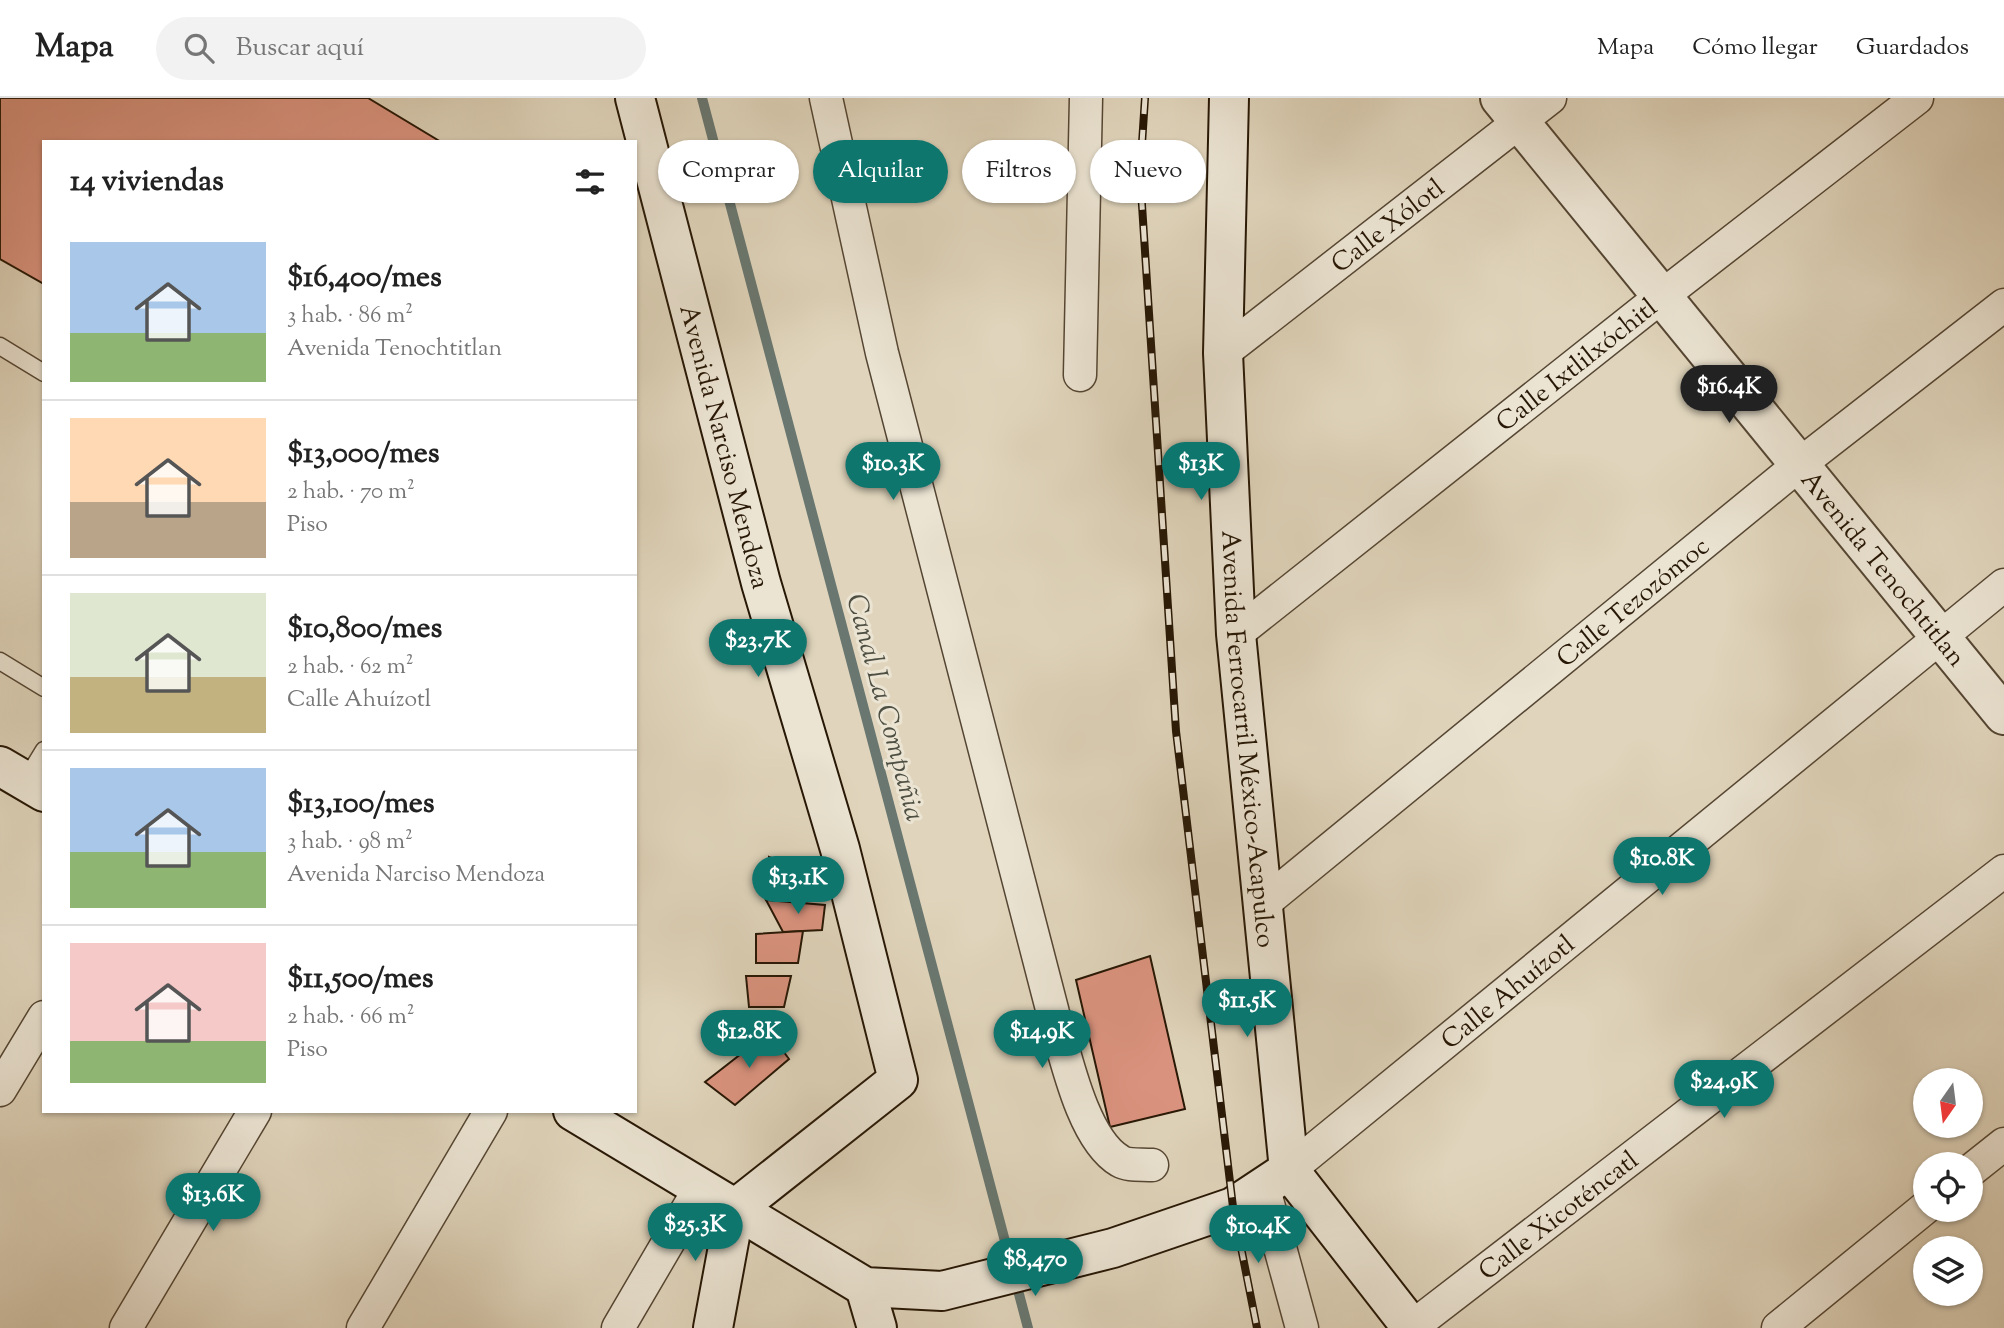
<!DOCTYPE html>
<html lang="es">
<meta charset="utf-8">
<style>
:root{--surface:#fff;--page:#f2f2f2;--text:#222;--muted:#767676;--line:#e0e0e0;--accent:#0f766e}
body{margin:0;font-family:"Sorts Mill Goudy",serif;background:var(--page);color:var(--text);height:100vh;display:flex;flex-direction:column;font-size:26px;white-space:nowrap}
*{box-sizing:border-box;margin:0}
p{font-size:23px;color:var(--muted)}
.icon{flex:none;width:38px;height:38px;fill:none;stroke:currentColor;stroke-width:2;stroke-linecap:round;stroke-linejoin:round}
.map{position:relative;flex:1;overflow:hidden}
.sheet{position:absolute;left:42px;top:42px;width:595px;height:973px;display:flex;flex-direction:column;background:var(--surface);border-radius:0px;box-shadow:0 2px 5px #0004}
.sheet>*{flex:none}
.guide{position:absolute;left:658px;top:42px;width:665px;height:63px;display:flex;gap:14px}
.needle{width:46px;rotate:194deg}
.buttons{position:absolute;left:1913px;top:970px;display:grid;gap:14px}
.buttons a{display:grid;place-items:center;width:70px;height:70px;border-radius:50%;background:var(--surface);box-shadow:0 2px 5px #0004;font-size:35px}
.price{position:absolute;translate:-50% -60px;padding:0 16px;border-radius:24px;background:var(--accent);color:#fff;font-size:23px;line-height:46px;filter:drop-shadow(0 2px 4px #0008)}
.price::after{content:'';position:absolute;left:50%;top:42px;width:21px;height:16px;margin-left:-10px;background:inherit;clip-path:polygon(0 0,100% 0,50% 100%)}
.price.on{background:#222;color:#fff}
ul{padding:0;list-style:none}
li{display:flex;align-items:center;gap:21px;height:175px;padding:0 28px}
li+li{border-top:2px solid var(--line)}
li span{display:grid;place-items:center;flex:none;width:196px;height:140px;border-radius:0px;color:#555}
li>.icon{margin-inline-start:auto}
span .icon{width:84px;height:84px;fill:#fffc;stroke-width:1}
li b{font-size:30px}
h2{display:flex;justify-content:space-between;align-items:center;height:84px;padding:0 28px;font-size:30px}
.pill{padding:0 24px;border-radius:32px;background:var(--surface);box-shadow:0 2px 5px #0004;font-size:24px;line-height:63px}
.pill.on{background:var(--accent);color:#fff}
header{display:flex;align-items:center;gap:42px;box-sizing:border-box;height:98px;padding:0 35px;background:var(--surface);border-bottom:2px solid var(--line)}
header strong{font-size:33px}
nav{display:flex;gap:38px;margin-inline-start:auto;font-size:24px}
.search{width:490px;height:63px;background:var(--page);display:flex;align-items:center;gap:18px;box-sizing:border-box;padding:0 24px;border-radius:38px;color:var(--muted);font-size:26px}
.map>svg:first-child{display:block}
</style>
<header>
<strong>Mapa</strong>
<div class="search"><svg class="icon" aria-label="search" viewBox="0 0 24 24"><circle cx="10" cy="10" r="6"/><path d="M15 15l6 6"/></svg>Buscar aquí</div>
<nav><a>Mapa</a><a>Cómo llegar</a><a>Guardados</a></nav>
</header>
<div class="map">
<svg width="2004" height="1230" viewBox="0 0 2004 1230">
<rect width="100%" height="100%" fill="#e0d5bc"/>
<filter id="stains"><feTurbulence type="fractalNoise" baseFrequency=".00286" numOctaves="4"/><feColorMatrix values="0 0 0 0 .2 0 0 0 0 .09 0 0 0 0 .02 0 0 0 .5 -.17"/></filter>
<radialGradient id="worn" r=".72"><stop offset=".6" stop-color="#630" stop-opacity="0"/><stop offset="1" stop-color="#630" stop-opacity=".3"/></radialGradient>
<g fill="none" stroke-linecap="round" stroke-linejoin="round">
<!-- stream -->
<polyline stroke="#697770" stroke-width="10" points="702,0 1028,1230"/>
</g>
<!-- building -->
<g fill="#dc9480" stroke="#271705" stroke-width="2">
<polygon points="0,0 368,0 441,44 44,44 44,186 0,161"/>
<polygon points="769,759 812,775 805,805 766,802"/>
<polygon points="766,802 825,807 822,832 783,834"/>
<polygon points="803,833 798,865 756,865 756,836"/>
<polygon points="1150,858 1185,1011 1110,1029 1076,882"/>
<polygon points="746,878 791,878 784,909 749,909"/>
<polygon points="769,934 789,961 735,1007 705,984"/>
</g>
<g fill="none" stroke-linecap="round" stroke-linejoin="round">
<defs>
<g id="service">
<polyline points="0,248 44,275"/>
<polyline points="0,563 44,590"/>
<polyline points="25,683 44,652"/>
</g>
<g id="minor">
<path d="M826 0 882 255 1053 915C1065 955 1082 1041 1120 1063 1128 1068 1142 1066 1152 1067"/>
<path id="s1" d="M1223 255 1550 0"/>
<polyline points="1080,277 1086,0"/>
<path id="s2" d="M1236 536 1662 198 1917 0"/>
<path id="s3" d="M1264 805 1800 366 2004 207"/>
<polyline points="0,992 44,919"/>
<path id="s4" d="M1289 1072 2004 487"/>
<polyline points="1970,1073 2004,1046"/>
<polyline points="1264,1091 1302,1230"/>
<path id="s5" d="M1412 1229 2004 773"/>
<polyline points="126,1230 255,1013"/>
<polyline points="363,1230 491,1013"/>
<polyline points="618,1230 700,1090"/>
<polyline points="1778,1230 1925,1110"/>
</g>
<g id="tertiary">
<path id="s6" d="M1500 0 2004 617"/>
</g>
<g id="secondary">
<path id="s7" d="M635 0 761 485 840 751 898 982 735 1111 713 1230"/>
<path id="s8" d="M1229 0 1223 255 1236 536 1289 1072"/>
<polyline points="0,668 44,694"/>
<polyline points="573,1013 865,1189 942,1193 1113,1150 1233,1109 1289,1072"/>
<polyline points="1289,1072 1412,1230"/>
<polyline points="865,1189 877,1230"/>
</g>
</defs>
<!-- service casing -->
<use href="#service" stroke="#554633" stroke-width="19"/>
<!-- minor casing -->
<use href="#minor" stroke="#554633" stroke-width="35"/>
<!-- tertiary casing -->
<use href="#tertiary" stroke="#554633" stroke-width="42"/>
<!-- secondary casing -->
<use href="#secondary" stroke="#271705" stroke-width="42"/>
<!-- service -->
<use href="#service" stroke="#ebe4d3" stroke-width="16"/>
<!-- minor -->
<use href="#minor" stroke="#ebe4d3" stroke-width="32"/>
<!-- tertiary -->
<use href="#tertiary" stroke="#ebe4d3" stroke-width="38"/>
<!-- secondary -->
<use href="#secondary" stroke="#ebe4d3" stroke-width="38"/>
<defs>
<polyline id="rail" points="1145,0 1140,76 1176,633 1233,1109 1257,1230"/>
</defs>
<!-- rail casing -->
<use href="#rail" stroke="#271705" stroke-width="8"/>
<!-- rail -->
<use href="#rail" stroke="#ebe4d3" stroke-width="5" stroke-dasharray="16" stroke-linecap="butt"/>
</g>
<g text-anchor="middle" stroke-width="6" stroke-linejoin="round" paint-order="stroke">
<!-- street labels -->
<g font-size="26" fill="#271705" stroke="#ebe4d3">
<text dy="9" stroke="none"><textPath href="#s1" startOffset="208">Calle Xólotl</textPath></text>
<text dy="9" stroke="none"><textPath href="#s2" startOffset="434">Calle Ixtlilxóchitl</textPath></text>
<text dy="9" stroke="none"><textPath href="#s7" startOffset="360">Avenida Narciso Mendoza</textPath></text>
<text dy="9" stroke="none"><textPath href="#s6" startOffset="607">Avenida Tenochtitlan</textPath></text>
<text dy="9" stroke="none"><textPath href="#s3" startOffset="476">Calle Tezozómoc</textPath></text>
<text dy="9" stroke="none"><textPath href="#s8" startOffset="642">Avenida Ferrocarril México-Acapulco</textPath></text>
<text dy="9" stroke="none"><textPath href="#s4" startOffset="282">Calle Ahuízotl</textPath></text>
<text dy="9" stroke="none"><textPath href="#s5" startOffset="184">Calle Xicoténcatl</textPath></text>
</g>
<!-- water labels -->
<g font-size="28" font-style="italic" fill="#4e4f43" stroke="#ebe4d3">
<text transform="translate(887 609) rotate(75)" y="10">Canal La Compañia</text>
</g>
</g>
<rect width="100%" height="100%" filter="url(#stains)"/>
<rect width="100%" height="100%" fill="url(#worn)"/>
</svg>
<div class="buttons">
<a><svg class="needle" viewBox="-14 -14 28 28"><path d="M0-13l5 13h-10z" fill="#e53935"/><path d="M0 13l5-13h-10z" fill="#767676"/></svg></a>
<a><svg class="icon" aria-label="locate" viewBox="0 0 24 24"><circle cx="12" cy="12" r="6"/><path d="M12 2v4M12 18v4M2 12h4M18 12h4"/></svg></a>
<a><svg class="icon" aria-label="layers" viewBox="0 0 24 24"><path d="M12 4l9 5-9 5-9-5zM3 14l9 5 9-5"/></svg></a>
</div>
<b class="price on" style="left:1729px;top:327px">$16.4K</b>
<b class="price" style="left:893px;top:404px">$10.3K</b>
<b class="price" style="left:1201px;top:404px">$13K</b>
<b class="price" style="left:758px;top:581px">$23.7K</b>
<b class="price" style="left:1662px;top:799px">$10.8K</b>
<b class="price" style="left:798px;top:818px">$13.1K</b>
<b class="price" style="left:1247px;top:941px">$11.5K</b>
<b class="price" style="left:749px;top:972px">$12.8K</b>
<b class="price" style="left:1042px;top:972px">$14.9K</b>
<b class="price" style="left:1724px;top:1022px">$24.9K</b>
<b class="price" style="left:213px;top:1135px">$13.6K</b>
<b class="price" style="left:695px;top:1165px">$25.3K</b>
<b class="price" style="left:1258px;top:1167px">$10.4K</b>
<b class="price" style="left:1035px;top:1200px">$8,470</b>
<div class="guide">
<a class="pill">Comprar</a>
<a class="pill on">Alquilar</a>
<a class="pill">Filtros</a>
<a class="pill">Nuevo</a>
</div>
<section class="sheet">
<h2>14 viviendas<svg class="icon" aria-label="filters" viewBox="0 0 24 24"><path d="M4 7h16M4 17h16"/><circle cx="9" cy="7" r="2"/><circle cx="15" cy="17" r="2"/></svg></h2>
<ul>
<li><span style="background:linear-gradient(#a9c7e8 65%,#8fb573 0)"><svg class="icon" aria-label="home" viewBox="0 0 24 24"><path d="M3 11l9-7 9 7M6 9v11h12V9"/></svg></span><div><b>$16,400/mes</b><p>3 hab. · 86 m²</p><p>Avenida Tenochtitlan</p></div></li>
<li><span style="background:linear-gradient(#ffd9b3 60%,#b9a48a 0)"><svg class="icon" aria-label="home" viewBox="0 0 24 24"><path d="M3 11l9-7 9 7M6 9v11h12V9"/></svg></span><div><b>$13,000/mes</b><p>2 hab. · 70 m²</p><p>Piso</p></div></li>
<li><span style="background:linear-gradient(#dfe7d0 60%,#c2b280 0)"><svg class="icon" aria-label="home" viewBox="0 0 24 24"><path d="M3 11l9-7 9 7M6 9v11h12V9"/></svg></span><div><b>$10,800/mes</b><p>2 hab. · 62 m²</p><p>Calle Ahuízotl</p></div></li>
<li><span style="background:linear-gradient(#a9c7e8 60%,#8fb573 0)"><svg class="icon" aria-label="home" viewBox="0 0 24 24"><path d="M3 11l9-7 9 7M6 9v11h12V9"/></svg></span><div><b>$13,100/mes</b><p>3 hab. · 98 m²</p><p>Avenida Narciso Mendoza</p></div></li>
<li><span style="background:linear-gradient(#f6c9c9 70%,#8fb573 0)"><svg class="icon" aria-label="home" viewBox="0 0 24 24"><path d="M3 11l9-7 9 7M6 9v11h12V9"/></svg></span><div><b>$11,500/mes</b><p>2 hab. · 66 m²</p><p>Piso</p></div></li>
</ul>
</section>
</div>
